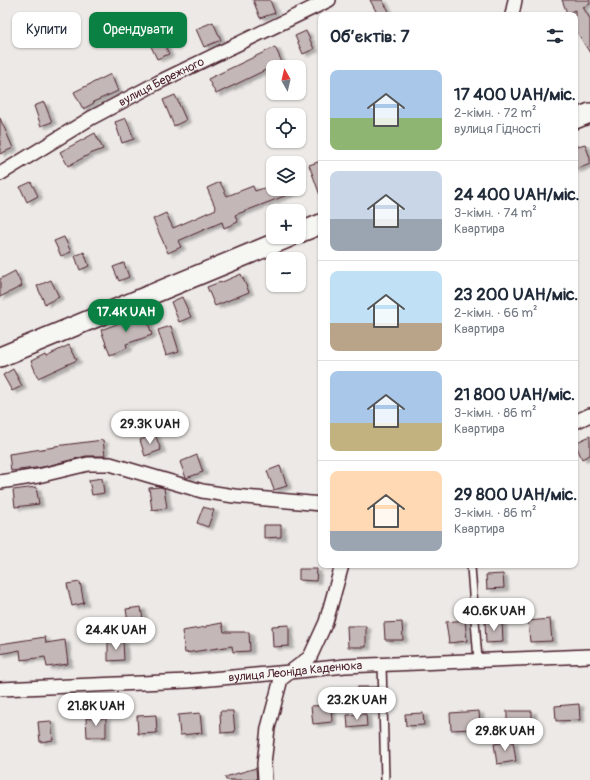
<!DOCTYPE html>
<html lang="uk">
<meta charset="utf-8">
<style>
:root{--surface:#fff;--page:#f6f6f7;--text:#1f2937;--muted:#747a83;--line:#e0e1e3;--accent:#0b8043}
body{margin:0;font-family:Pangolin,sans-serif;background:var(--page);color:var(--text);height:100vh;display:flex;flex-direction:column;font-size:15px;white-space:nowrap}
*{box-sizing:border-box;margin:0}
p{font-size:13px;color:var(--muted)}
.icon{flex:none;width:22px;height:22px;fill:none;stroke:currentColor;stroke-width:2;stroke-linecap:round;stroke-linejoin:round}
.map{position:relative;flex:1;overflow:hidden}
.side{position:absolute;left:318px;top:12px;width:260px;height:556px;display:flex;flex-direction:column;background:var(--surface);border-radius:8px;box-shadow:0 1px 3px #0004}
.side>*{flex:none}
.banner{position:absolute;left:12px;top:12px;width:246px;height:36px;display:flex;gap:8px}
.needle{width:26px;rotate:352deg}
.buttons{position:absolute;left:266px;top:60px;display:grid;gap:8px}
.buttons a{display:grid;place-items:center;width:40px;height:40px;border-radius:8px;background:var(--surface);box-shadow:0 1px 3px #0004;font-size:20px}
.price{position:absolute;translate:-50% -34px;padding:0 9px;border-radius:14px;background:#fff;color:#222;font-size:13px;line-height:26px;filter:drop-shadow(0 1px 2px #0008)}
.price::after{content:'';position:absolute;left:50%;top:24px;width:12px;height:9px;margin-left:-6px;background:inherit;clip-path:polygon(0 0,100% 0,50% 100%)}
.price.on{background:var(--accent);color:#fff}
ul{padding:0;list-style:none}
li{display:flex;align-items:center;gap:12px;height:100px;padding:0 12px}
li+li{border-top:1px solid var(--line)}
li span{display:grid;place-items:center;flex:none;width:112px;height:80px;border-radius:8px;color:#555}
li>.icon{margin-inline-start:auto}
span .icon{width:48px;height:48px;fill:#fffc;stroke-width:1}
li b{font-size:17px}
h2{display:flex;justify-content:space-between;align-items:center;height:48px;padding:0 12px;font-size:17px}
.tag{padding:0 14px;border-radius:8px;background:var(--surface);box-shadow:0 1px 3px #0004;font-size:14px;line-height:36px}
.tag.on{background:var(--accent);color:#fff}
.map>svg:first-child{display:block}
</style>
<div class="map">
<svg width="590" height="780" viewBox="0 0 590 780">
<defs>
<filter id="shadow"><feDropShadow dx="4.5" dy="2.5" stdDeviation="1" flood-color="#0004"/></filter>
</defs>
<rect width="100%" height="100%" fill="#ece9e6"/>
<filter id="ink" filterUnits="userSpaceOnUse"><feTurbulence type="fractalNoise" baseFrequency=".025" numOctaves="2"/><feDisplacementMap in="SourceGraphic" scale="8" xChannelSelector="R" yChannelSelector="G"/><feConvolveMatrix kernelMatrix="1 2 1 2 8 2 1 2 1" color-interpolation-filters="sRGB"/></filter>
<g filter="url(#ink)">
<!-- building -->
<g fill="#c4b7b7" stroke="#4a1f2b" filter="url(#shadow)">
<polygon points="253,0 270,0 275,13 260,18"/>
<polygon points="370,0 382,0 389,11 382,15 378,15"/>
<polygon points="562,0 590,0 590,4 583,7 590,19 590,53 575,29 575,10 567,13"/>
<polygon points="213,22 221,40 204,47 196,29"/>
<polygon points="306,31 314,49 303,54 295,36"/>
<polygon points="161,37 169,54 157,59 149,42"/>
<polygon points="275,47 282,62 216,94 208,79"/>
<polygon points="111,74 118,91 93,102 94,103 83,109 74,92"/>
<polygon points="175,95 186,120 174,126 163,100"/>
<polygon points="44,102 52,122 41,126 34,106"/>
<polygon points="0,118 13,148 0,154"/>
<polygon points="126,118 134,139 122,143 115,122"/>
<polygon points="95,133 103,149 90,154 68,166 60,152"/>
<polygon points="585,144 590,158 590,164 575,170 575,147"/>
<polygon points="321,161 321,195 320,195 309,165"/>
<polygon points="31,182 38,196 27,202 20,187"/>
<polygon points="220,182 227,196 253,186 255,191 273,185 273,189 300,190 235,215 238,222 224,228 222,222 178,241 181,247 168,253 153,219 166,213 173,228 216,209 207,188"/>
<polygon points="64,237 71,252 61,256 54,241"/>
<polygon points="84,252 89,266 80,270 75,256"/>
<polygon points="124,263 129,277 119,281 113,267"/>
<polygon points="15,271 22,286 0,297 0,279"/>
<polygon points="241,274 249,292 215,306 207,287 220,282 220,283"/>
<polygon points="51,280 59,297 45,304 37,286"/>
<polygon points="182,297 191,317 179,322 171,302"/>
<polygon points="145,313 152,335 126,344 127,348 110,355 101,330"/>
<polygon points="171,326 179,351 166,355 158,330"/>
<polygon points="69,345 77,360 38,378 31,361 45,354 46,356"/>
<polygon points="13,369 22,386 12,391 3,375"/>
<polygon points="155,434 161,450 145,456 140,440"/>
<polygon points="590,436 590,455 582,459 575,443"/>
<polygon points="103,440 105,456 86,456 43,467 11,471 9,454 55,447 55,446"/>
<polygon points="197,455 203,472 186,478 180,462"/>
<polygon points="280,466 287,486 274,490 267,471"/>
<polygon points="102,478 104,493 92,495 89,480"/>
<polygon points="36,487 39,504 15,507 13,490"/>
<polygon points="160,487 164,488 167,508 152,510 149,488"/>
<polygon points="203,507 214,510 208,527 197,523"/>
<polygon points="264,525 281,525 281,537 264,538"/>
<polygon points="299,569 317,569 316,581 299,580"/>
<polygon points="503,574 504,588 487,589 486,575"/>
<polygon points="80,582 84,603 72,606 67,584"/>
<polygon points="141,607 144,626 129,629 126,609"/>
<polygon points="93,617 96,637 85,639 82,619"/>
<polygon points="550,619 552,641 530,642 528,621"/>
<polygon points="465,620 467,641 449,643 446,622"/>
<polygon points="502,621 503,642 486,643 485,622"/>
<polygon points="402,622 403,640 385,640 384,623"/>
<polygon points="222,623 224,632 249,632 250,651 233,652 232,646 185,653 182,631 206,627 206,626"/>
<polygon points="289,625 289,646 273,647 272,626"/>
<polygon points="347,626 366,626 366,647 348,647"/>
<polygon points="45,637 46,643 65,640 68,664 47,667 45,657 21,660 20,650 0,654 0,644"/>
<polygon points="108,641 123,641 124,660 108,661"/>
<rect x="358" y="687" width="20" height="17"/>
<polygon points="579,704 580,720 556,721 555,706"/>
<polygon points="331,705 332,722 313,724 311,706"/>
<polygon points="220,711 233,711 235,732 221,733"/>
<polygon points="479,711 480,724 471,725 472,729 451,730 450,713"/>
<rect x="507" y="711" width="25" height="15"/>
<polygon points="200,713 202,733 180,735 178,715"/>
<polygon points="423,713 424,725 406,726 405,714"/>
<polygon points="366,714 367,726 348,728 347,715"/>
<polygon points="156,715 157,733 138,734 137,716"/>
<polygon points="86,718 106,718 106,737 87,737"/>
<polygon points="51,721 53,740 40,742 38,722"/>
<polygon points="513,741 516,761 497,764 494,744"/>
<polygon points="256,768 257,780 226,780 225,777"/>
</g>
<g fill="none" stroke-linecap="round" stroke-linejoin="round">
<defs>
<g id="lane">
<polyline points="471,567 478,660"/>
<polyline points="382,664 385,780"/>
</g>
<g id="street">
<polyline points="512,15 515,0"/>
<path id="s1" d="M0 174 91 118 159 82 329 0"/>
<polyline points="575,422 590,415"/>
<polyline points="0,482 38,476 88,464 110,464 202,491 234,496 321,504"/>
<path id="s2" d="M0 689 188 681 290 672 345 666 590 656"/>
<polyline points="265,780 264,764 268,728 281,679 310,657 326,622 342,565"/>
</g>
<g id="secondary">
<polyline points="575,119 590,113"/>
<polyline points="299,233 321,224"/>
<polyline points="0,357 290,237"/>
</g>
</defs>
<!-- lane casing -->
<use href="#lane" stroke="#4a1f2b" stroke-width="10"/>
<!-- street casing -->
<use href="#street" stroke="#4a1f2b" stroke-width="16"/>
<!-- secondary casing -->
<use href="#secondary" stroke="#4a1f2b" stroke-width="22"/>
<!-- lane -->
<use href="#lane" stroke="#f6f6f2" stroke-width="7"/>
<!-- street -->
<use href="#street" stroke="#f6f6f2" stroke-width="13"/>
<!-- secondary -->
<use href="#secondary" stroke="#f6f6f2" stroke-width="19"/>
</g>
</g>
<g text-anchor="middle" stroke-width="3.5" stroke-linejoin="round" paint-order="stroke">
<!-- street labels -->
<g font-size="12" fill="#4a1f2b" stroke="#f6f6f2">
<text dy="4" stroke="none"><textPath href="#s1" startOffset="186">вулиця Бережного</textPath></text>
<text dy="4" stroke="none"><textPath href="#s2" startOffset="296">вулиця Леоніда Каденюка</textPath></text>
</g>
</g>
</svg>
<div class="buttons">
<a><svg class="needle" viewBox="-14 -14 28 28"><path d="M0-13l5 13h-10z" fill="#e53935"/><path d="M0 13l5-13h-10z" fill="#747a83"/></svg></a>
<a><svg class="icon" aria-label="locate" viewBox="0 0 24 24"><circle cx="12" cy="12" r="6"/><path d="M12 2v4M12 18v4M2 12h4M18 12h4"/></svg></a>
<a><svg class="icon" aria-label="layers" viewBox="0 0 24 24"><path d="M12 4l9 5-9 5-9-5zM3 14l9 5 9-5"/></svg></a>
<a>+</a>
<a>−</a>
</div>
<b class="price on" style="left:126px;top:333px">17.4K UAH</b>
<b class="price" style="left:150px;top:445px">29.3K UAH</b>
<b class="price" style="left:494px;top:632px">40.6K UAH</b>
<b class="price" style="left:116px;top:651px">24.4K UAH</b>
<b class="price" style="left:357px;top:721px">23.2K UAH</b>
<b class="price" style="left:96px;top:727px">21.8K UAH</b>
<b class="price" style="left:505px;top:752px">29.8K UAH</b>
<div class="banner">
<a class="tag">Купити</a>
<a class="tag on">Орендувати</a>
</div>
<section class="side">
<h2>Об’єктів: 7<svg class="icon" aria-label="filters" viewBox="0 0 24 24"><path d="M4 7h16M4 17h16"/><circle cx="9" cy="7" r="2"/><circle cx="15" cy="17" r="2"/></svg></h2>
<ul>
<li><span style="background:linear-gradient(#a9c7e8 60%,#8fb573 0)"><svg class="icon" aria-label="home" viewBox="0 0 24 24"><path d="M3 11l9-7 9 7M6 9v11h12V9"/></svg></span><div><b>17 400 UAH/міс.</b><p>2-кімн. · 72 m²</p><p>вулиця Гідності</p></div></li>
<li><span style="background:linear-gradient(#c9d6e8 60%,#9aa5b1 0)"><svg class="icon" aria-label="home" viewBox="0 0 24 24"><path d="M3 11l9-7 9 7M6 9v11h12V9"/></svg></span><div><b>24 400 UAH/міс.</b><p>3-кімн. · 74 m²</p><p>Квартира</p></div></li>
<li><span style="background:linear-gradient(#bfe0f5 65%,#b9a48a 0)"><svg class="icon" aria-label="home" viewBox="0 0 24 24"><path d="M3 11l9-7 9 7M6 9v11h12V9"/></svg></span><div><b>23 200 UAH/міс.</b><p>2-кімн. · 66 m²</p><p>Квартира</p></div></li>
<li><span style="background:linear-gradient(#a9c7e8 65%,#c2b280 0)"><svg class="icon" aria-label="home" viewBox="0 0 24 24"><path d="M3 11l9-7 9 7M6 9v11h12V9"/></svg></span><div><b>21 800 UAH/міс.</b><p>3-кімн. · 86 m²</p><p>Квартира</p></div></li>
<li><span style="background:linear-gradient(#ffd9b3 75%,#9aa5b1 0)"><svg class="icon" aria-label="home" viewBox="0 0 24 24"><path d="M3 11l9-7 9 7M6 9v11h12V9"/></svg></span><div><b>29 800 UAH/міс.</b><p>3-кімн. · 86 m²</p><p>Квартира</p></div></li>
</ul>
</section>
</div>
